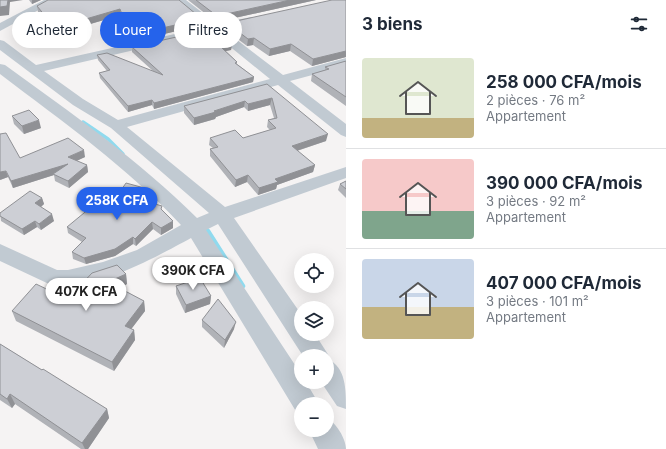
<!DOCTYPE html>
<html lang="fr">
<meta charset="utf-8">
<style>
:root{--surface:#fff;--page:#f6f6f7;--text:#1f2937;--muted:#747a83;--line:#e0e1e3;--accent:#2563eb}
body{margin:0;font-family:Inter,sans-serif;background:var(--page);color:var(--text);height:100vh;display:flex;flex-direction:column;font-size:15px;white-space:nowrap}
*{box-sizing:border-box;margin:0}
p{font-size:13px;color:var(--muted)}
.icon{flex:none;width:22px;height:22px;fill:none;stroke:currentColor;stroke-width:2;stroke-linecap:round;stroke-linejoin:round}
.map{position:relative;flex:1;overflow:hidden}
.sheet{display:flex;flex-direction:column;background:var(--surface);width:320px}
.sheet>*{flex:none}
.top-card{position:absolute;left:12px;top:12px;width:274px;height:36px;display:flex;gap:8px}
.fabs{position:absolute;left:294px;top:253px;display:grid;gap:8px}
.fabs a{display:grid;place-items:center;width:40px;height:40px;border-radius:50%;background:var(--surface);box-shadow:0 4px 16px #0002;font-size:20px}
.price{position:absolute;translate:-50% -34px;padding:0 9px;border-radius:14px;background:#fff;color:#222;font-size:13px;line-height:26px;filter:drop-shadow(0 1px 2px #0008)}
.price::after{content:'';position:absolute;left:50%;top:24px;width:12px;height:9px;margin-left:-6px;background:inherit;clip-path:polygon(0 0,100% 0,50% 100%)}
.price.on{background:var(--accent);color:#fff}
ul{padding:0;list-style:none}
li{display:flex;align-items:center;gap:12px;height:100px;padding:0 16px}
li+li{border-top:1px solid var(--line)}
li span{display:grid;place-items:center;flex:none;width:112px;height:80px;border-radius:4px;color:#555}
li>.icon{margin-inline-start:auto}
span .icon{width:48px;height:48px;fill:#fffc;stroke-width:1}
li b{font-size:17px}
h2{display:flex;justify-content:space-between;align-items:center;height:48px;padding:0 16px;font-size:17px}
.chip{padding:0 14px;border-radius:18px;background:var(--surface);box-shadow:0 4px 16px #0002;font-size:14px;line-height:36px}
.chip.on{background:var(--accent);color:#fff}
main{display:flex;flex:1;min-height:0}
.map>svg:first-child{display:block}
</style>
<main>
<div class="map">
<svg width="346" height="449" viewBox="0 0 346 449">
<rect width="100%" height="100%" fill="#f5f3f3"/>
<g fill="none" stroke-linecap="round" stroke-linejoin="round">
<!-- stream-far1 -->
<polyline stroke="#90daee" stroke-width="3.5" points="83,122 108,139 123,154"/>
<!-- stream -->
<polyline stroke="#90daee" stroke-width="4.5" points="202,226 208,231 243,286"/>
<!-- minor -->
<g fill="#c1cad2" fill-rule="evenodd">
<polygon points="44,0 57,0 0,31 0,23"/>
<path d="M174 0H186L217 24 251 17 255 18 257 20 255 22 224 30 283 75 346 58V66L290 81 346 124V137L341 135 278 85 127 127 225 207 346 167V178L234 218 301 314V334H315L329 356 328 359C346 368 346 389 346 409L337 406 321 382H327V356H303L218 224 206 230 301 374V382H306L319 404H301V415L297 413 191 238C158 256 86 296 49 284L0 261V244L57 270H68L103 262 137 250 181 225C127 167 63 122 0 74V64L5 65C71 113 139 160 197 218L209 213 111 128 73 105 0 50V40L4 41 36 65 206 27ZM212 32 270 79 118 120 83 99 44 71Z"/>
<path d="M327 419C336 422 346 439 346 449H318L309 430H327Z"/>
</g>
</g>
<!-- wall -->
<g fill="#b0b2b7">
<polygon points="29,0 41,0 32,4"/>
<polygon points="179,0 202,25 122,44 108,31 108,25 122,17 121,15 56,34 38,12 37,6"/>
<polygon points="188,0 316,0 216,22"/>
<polygon points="346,0 346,57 312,66 290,51 269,56 253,45 247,46 226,30 227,23"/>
<polygon points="232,45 231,50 225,51 237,62 237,64 254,77 253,82 154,109 152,105 128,112 100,78 99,73 107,71 98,60 97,55 153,71 132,52 132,47"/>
<polygon points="346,61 346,106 311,81 312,74 325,70 325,67"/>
<polygon points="267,84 326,141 297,151 315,165 313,172 277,185 276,189 258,195 247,182 235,187 210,156 210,149 213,148 209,145 210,138 243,138 270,130 267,127 268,120 274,118 270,105 248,111 244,107 216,117 215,119 194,125 184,113 184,106"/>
<polygon points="12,116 41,128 24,134 14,124"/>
<polygon points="85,157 76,161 87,165 88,172 69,188 55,181 54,175 13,188 8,177 0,180 20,158"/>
<polygon points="346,181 346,198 338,190 340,184"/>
<polygon points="148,196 145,201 162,210 173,228 161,235 153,229 136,246 133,244 115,256 86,264 73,259 72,252 82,242 68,233 67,227"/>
<polygon points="42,198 44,204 41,207 54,221 41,230 37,227 24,235 1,221 0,213"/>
<polygon points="126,274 127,284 119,288 144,301 145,311 131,329 134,330 135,340 114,371 16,321 12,311 57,294"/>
<polygon points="176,286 211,296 210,304 185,313 176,294"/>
<polygon points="202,320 234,329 224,348 202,327"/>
<polygon points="0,344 42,370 107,409 109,418 88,449 81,449 15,404 12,408 0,400"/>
</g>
<!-- shaded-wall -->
<g fill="#909195">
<polygon points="8,0 23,0 10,2 9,15 0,16 0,7"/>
<polygon points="32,0 41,0 32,4"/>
<polygon points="290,0 316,0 216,22 217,16"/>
<polygon points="120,9 121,15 56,34 55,28"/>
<polygon points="202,19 202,25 122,44 122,37"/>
<polygon points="254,38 253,45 247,46 248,39"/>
<polygon points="291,44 290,51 269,56 270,49"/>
<polygon points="232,45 231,50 221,52 221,47"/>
<polygon points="346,51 346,57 312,66 313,59"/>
<polygon points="254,77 253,82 154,109 154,103"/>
<polygon points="272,98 270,105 248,111 248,104"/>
<polygon points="152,100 152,105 128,112 128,106"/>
<polygon points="245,101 244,107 216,117 215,119 194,125 194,118 214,111"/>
<polygon points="39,120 41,128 24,134 22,126"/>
<polygon points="328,134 326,141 290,153 292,146"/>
<polygon points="84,150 85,157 70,164 68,157"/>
<polygon points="68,164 53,174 54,175 13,188 11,181"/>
<polygon points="87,165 88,172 69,188 68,181"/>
<polygon points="315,165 313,172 277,185 276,189 258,195 259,188 275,179"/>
<polygon points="6,171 8,177 0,180 0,172"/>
<polygon points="248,175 247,182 235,187 236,180"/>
<polygon points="148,189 148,196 141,207 141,200"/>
<polygon points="42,198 44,204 37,210 35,203"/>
<polygon points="52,214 54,221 41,230 39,224"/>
<polygon points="35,221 37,227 24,235 22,229"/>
<polygon points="173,221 173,228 161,235 161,228"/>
<polygon points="152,222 153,229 136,246 135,239"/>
<polygon points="133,237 133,244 115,256 86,264 84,258"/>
<polygon points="126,274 127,284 110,293 108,282"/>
<polygon points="211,296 210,304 185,313 186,305"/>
<polygon points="144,301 145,311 126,336 125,326"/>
<polygon points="236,322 234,329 224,348 225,340"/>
<polygon points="134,330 135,340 114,371 112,362"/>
<polygon points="10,394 15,404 12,408 7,399"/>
<polygon points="107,409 109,418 88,449 85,449 82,443"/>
</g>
<!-- building -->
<g fill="#cdcfd5" stroke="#909195">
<polygon points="0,0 8,0 7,6 0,7"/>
<polygon points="48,0 179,0 202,19 122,37 108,25 123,17 120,9 55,28 37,6"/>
<polygon points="196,0 290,0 217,16"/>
<polygon points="332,0 346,0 346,51 313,59 291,44 270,49 254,38 248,39 227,23"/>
<polygon points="212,29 232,45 221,47 237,62 235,63 254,77 154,103 152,100 128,106 99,73 110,70 97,55 107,53 163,75 132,47"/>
<polygon points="346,61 346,97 312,74 329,69 325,67"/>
<polygon points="267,84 328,134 292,146 315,165 275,179 278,182 259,188 248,175 236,180 210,149 218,147 210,138 235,130 243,138 276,128 268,120 277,118 272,98 248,104 245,101 214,111 216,112 194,118 184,106"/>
<polygon points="29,110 39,120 22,126 12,116"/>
<polygon points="6,133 20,158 68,138 84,150 68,157 87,165 68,181 53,174 68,164 11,181 6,171 0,172 0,134"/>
<polygon points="346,181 346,189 340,184"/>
<polygon points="126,183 148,189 141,200 162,206 161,209 173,221 161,228 152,222 135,239 133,237 115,249 84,258 72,252 86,238 67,227 90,208 110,195 115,199"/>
<polygon points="30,191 42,198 35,203 52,214 39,224 35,221 22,229 0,216 0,213"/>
<polygon points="117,265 126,274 108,282 144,301 125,326 134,330 112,362 12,311 36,284 57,294 69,282 79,287 92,273"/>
<polygon points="200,278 211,296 186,305 176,286"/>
<polygon points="218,299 236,322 225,340 202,320"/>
<polygon points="0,344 42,370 43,369 107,409 82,443 10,394 7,399 0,394"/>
</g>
</svg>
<div class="fabs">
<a><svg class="icon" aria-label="locate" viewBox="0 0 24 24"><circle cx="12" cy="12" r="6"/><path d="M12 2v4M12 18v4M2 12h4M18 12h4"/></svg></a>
<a><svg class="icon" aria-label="layers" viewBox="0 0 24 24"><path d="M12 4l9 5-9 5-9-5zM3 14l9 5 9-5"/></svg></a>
<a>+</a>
<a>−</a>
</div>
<b class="price on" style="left:117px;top:221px">258K CFA</b>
<b class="price" style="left:193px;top:291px">390K CFA</b>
<b class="price" style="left:86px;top:312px">407K CFA</b>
<div class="top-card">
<a class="chip">Acheter</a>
<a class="chip on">Louer</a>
<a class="chip">Filtres</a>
</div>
</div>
<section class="sheet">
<h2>3 biens<svg class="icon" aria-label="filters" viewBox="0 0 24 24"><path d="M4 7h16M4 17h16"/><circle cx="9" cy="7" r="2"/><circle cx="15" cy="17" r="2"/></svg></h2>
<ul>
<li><span style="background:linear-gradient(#dfe7d0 75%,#c2b280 0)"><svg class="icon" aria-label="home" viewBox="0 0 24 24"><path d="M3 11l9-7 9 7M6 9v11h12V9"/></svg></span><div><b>258 000 CFA/mois</b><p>2 pièces · 76 m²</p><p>Appartement</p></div></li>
<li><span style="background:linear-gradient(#f6c9c9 65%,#7fa58c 0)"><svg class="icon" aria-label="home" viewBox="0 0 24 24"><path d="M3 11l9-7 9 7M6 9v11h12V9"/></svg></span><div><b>390 000 CFA/mois</b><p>3 pièces · 92 m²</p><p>Appartement</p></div></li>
<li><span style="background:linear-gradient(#c9d6e8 60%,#c2b280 0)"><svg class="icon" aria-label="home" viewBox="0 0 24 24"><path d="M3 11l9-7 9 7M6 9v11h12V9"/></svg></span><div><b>407 000 CFA/mois</b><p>3 pièces · 101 m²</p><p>Appartement</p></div></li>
</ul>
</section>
</main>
